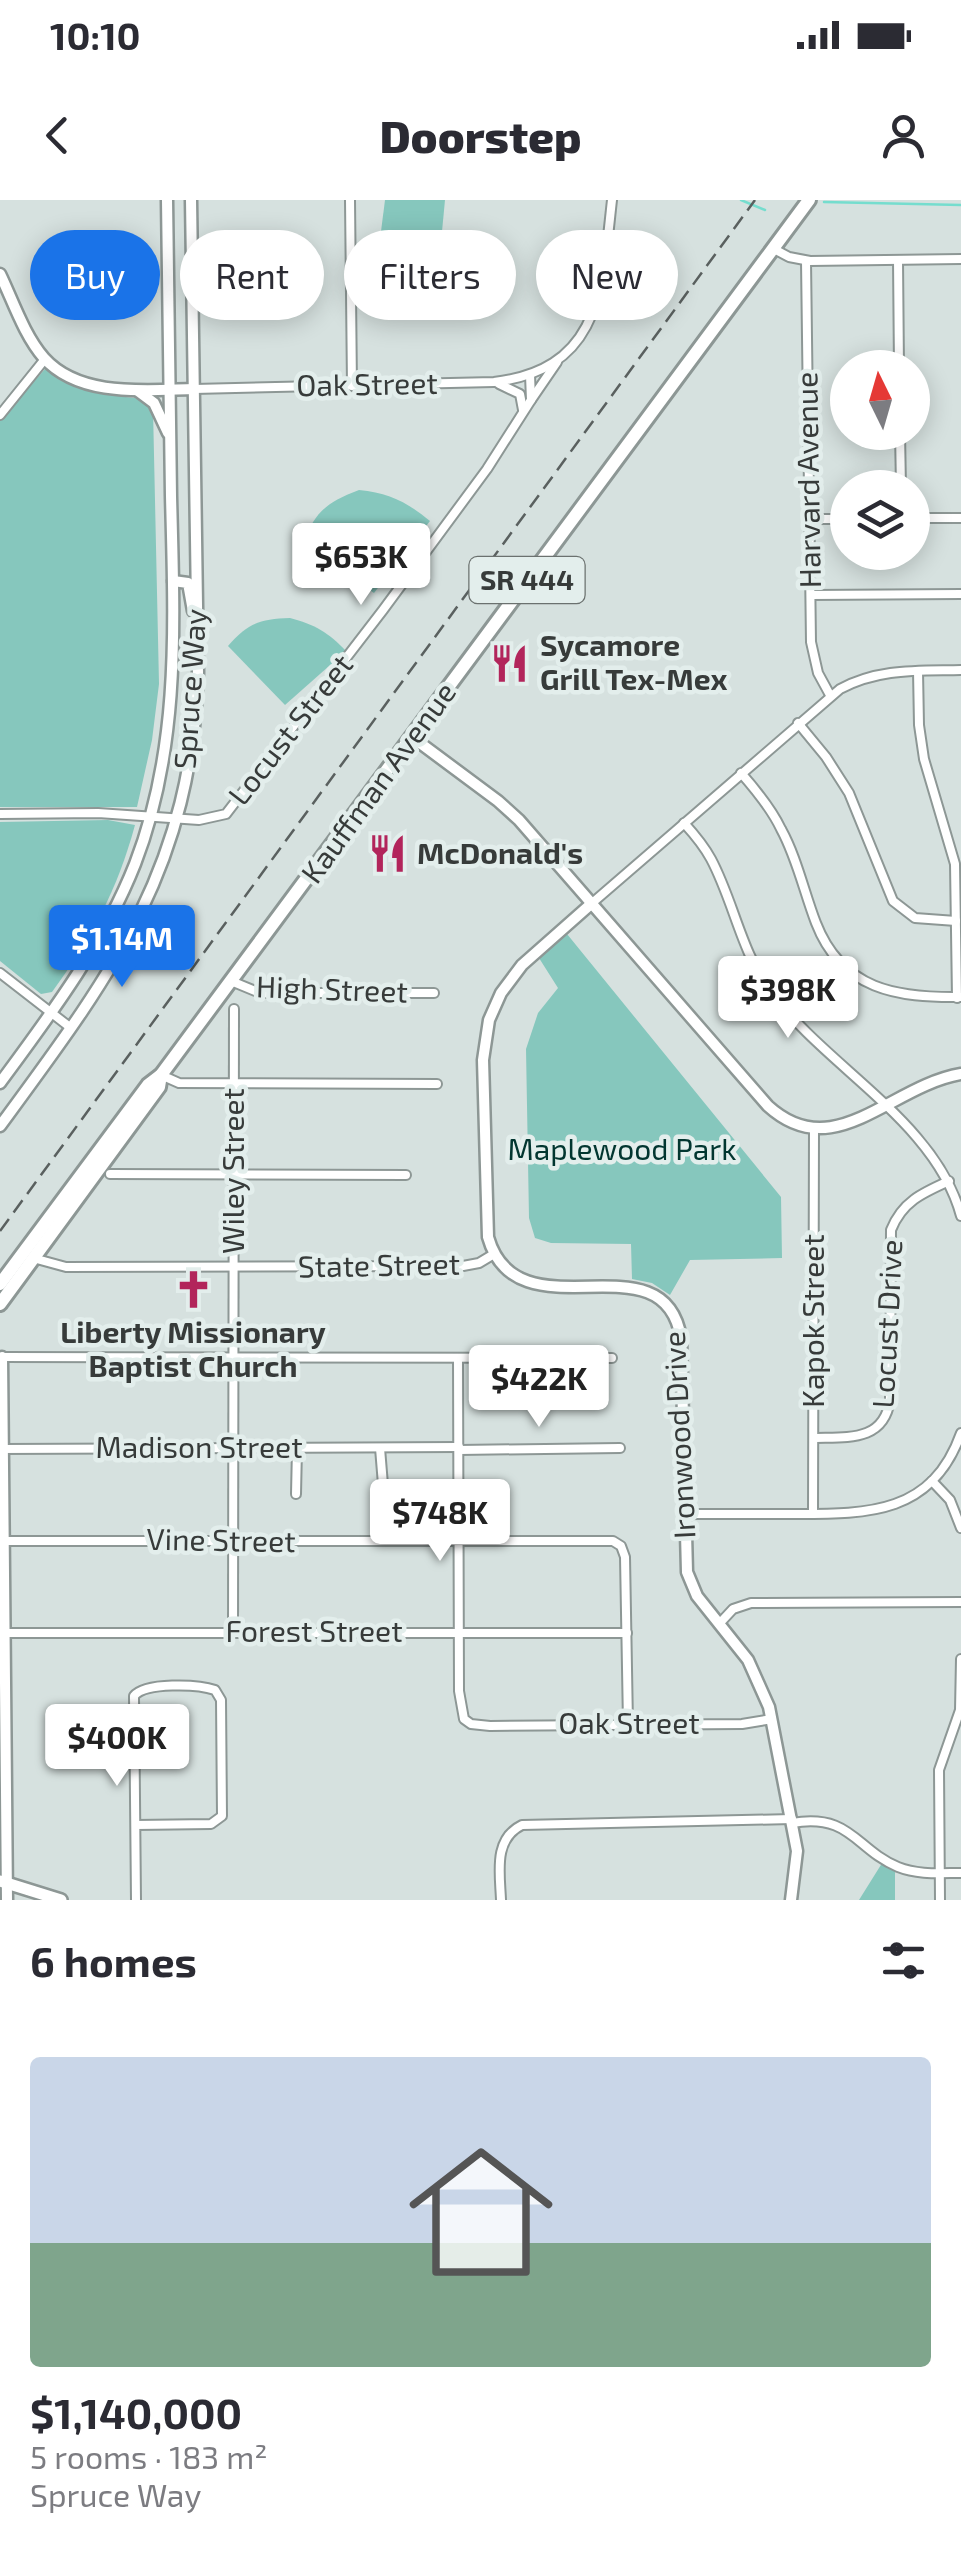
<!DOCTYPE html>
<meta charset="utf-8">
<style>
:root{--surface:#fff;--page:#f7f7f7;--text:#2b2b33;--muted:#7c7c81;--line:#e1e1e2;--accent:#1a73e8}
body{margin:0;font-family:"Exo 2",sans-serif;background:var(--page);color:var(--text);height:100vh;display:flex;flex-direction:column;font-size:38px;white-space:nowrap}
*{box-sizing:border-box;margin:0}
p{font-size:32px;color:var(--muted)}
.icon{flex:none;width:55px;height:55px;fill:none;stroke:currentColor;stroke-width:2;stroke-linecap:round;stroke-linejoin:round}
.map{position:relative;height:1700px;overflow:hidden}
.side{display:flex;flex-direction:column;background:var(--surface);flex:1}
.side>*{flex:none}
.top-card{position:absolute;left:30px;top:30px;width:902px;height:90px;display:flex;gap:20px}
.needle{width:65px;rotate:355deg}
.tools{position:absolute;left:830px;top:150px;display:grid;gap:20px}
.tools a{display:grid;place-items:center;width:100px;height:100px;border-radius:50%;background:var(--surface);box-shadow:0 5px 25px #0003;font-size:50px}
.price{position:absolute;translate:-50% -85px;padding:0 22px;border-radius:10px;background:#fff;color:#222;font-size:32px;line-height:65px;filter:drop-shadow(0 2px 5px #0008)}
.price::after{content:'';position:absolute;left:50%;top:60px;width:30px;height:22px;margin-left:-15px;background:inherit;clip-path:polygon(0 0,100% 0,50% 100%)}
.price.on{background:var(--accent);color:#fff}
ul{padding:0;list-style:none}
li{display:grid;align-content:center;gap:20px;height:530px;padding:0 30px}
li+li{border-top:2px solid var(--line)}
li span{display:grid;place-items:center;height:310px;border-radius:10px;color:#555}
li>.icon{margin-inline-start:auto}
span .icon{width:180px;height:180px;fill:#fffc;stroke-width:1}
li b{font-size:42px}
h2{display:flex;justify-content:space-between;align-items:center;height:120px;padding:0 30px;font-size:42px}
.tag{padding:0 35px;border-radius:45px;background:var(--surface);box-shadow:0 5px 25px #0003;font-size:35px;line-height:90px}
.tag.on{background:var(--accent);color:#fff}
.status{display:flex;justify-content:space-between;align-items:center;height:70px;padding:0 50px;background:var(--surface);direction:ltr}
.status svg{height:28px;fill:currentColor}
header{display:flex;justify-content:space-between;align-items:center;height:130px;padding:0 30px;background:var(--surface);font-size:45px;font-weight:800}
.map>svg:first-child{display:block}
</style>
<div class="status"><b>10:10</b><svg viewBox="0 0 49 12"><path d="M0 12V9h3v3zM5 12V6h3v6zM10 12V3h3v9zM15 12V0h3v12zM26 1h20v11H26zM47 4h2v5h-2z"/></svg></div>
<header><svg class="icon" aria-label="back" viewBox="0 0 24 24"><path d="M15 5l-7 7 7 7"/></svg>Doorstep<svg class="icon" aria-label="person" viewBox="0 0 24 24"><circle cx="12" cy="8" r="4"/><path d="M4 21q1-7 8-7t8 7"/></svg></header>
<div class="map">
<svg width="961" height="1700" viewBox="0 0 961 1700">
<rect width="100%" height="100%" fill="#d6e1df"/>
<!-- green -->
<g fill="#86c7bd">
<polygon points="385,0 445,0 439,63 378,55"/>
<path d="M45 169C77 187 106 196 144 199L153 209 159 484 152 540 137 607H0V220Z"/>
<path d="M359 290C389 293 407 302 430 321L374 393 302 343C317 311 325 303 359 290Z"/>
<path d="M290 418C314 424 329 433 346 451L285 505 228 446C248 423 260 419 290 418Z"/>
<path d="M108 620 135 625C117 691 92 737 52 792L41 794 0 761V622Z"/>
<polygon points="567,734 781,997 782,1058 690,1060 670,1095 652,1083 632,1079 631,1044 551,1043 535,1038 529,1018 526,849 538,813 558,788 539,758"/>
<polygon points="884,1660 895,1666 895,1700 859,1700"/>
</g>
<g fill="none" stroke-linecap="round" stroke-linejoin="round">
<!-- stream -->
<g stroke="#75ddce" stroke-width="2.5">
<polyline points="741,0 765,10"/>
<polyline points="824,2 961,5"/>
</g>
<defs>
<g id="minor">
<polyline points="350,0 352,186"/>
<polyline points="774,49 789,57 810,61 961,59"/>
<polyline points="898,60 899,168"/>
<polyline points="806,61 811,442 818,473 830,495"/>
<polyline points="499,184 520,194 523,210"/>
<path d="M194 189 494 182C602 169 602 88 612 0"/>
<polyline points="531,200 557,162"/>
<polyline points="0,215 45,159"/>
<polyline points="900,232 901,288"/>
<polyline points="912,318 961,318"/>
<polyline points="810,319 848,319"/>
<polyline points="811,395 961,394"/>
<polyline points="918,471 919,525 924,559 955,664 957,798"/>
<polyline points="798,523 826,557 849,593 893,701 915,718 956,721"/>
<path d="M741 573C756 590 771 608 781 629 797 658 804 692 816 723 842 790 897 798 961 797"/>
<polyline points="0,614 98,613 199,620 226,614 383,410 487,269 531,200 530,175"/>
<path d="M684 623C694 634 704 646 711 659 734 702 741 752 771 792 827 868 936 922 961 1016"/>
<path d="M591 704 840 489C879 468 918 471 961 470"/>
<polyline points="0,773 71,828"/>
<polyline points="231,781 260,793 434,793"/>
<polyline points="161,875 179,883 437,884"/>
<polyline points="110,974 406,975"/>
<polyline points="33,1058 66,1067 463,1066 479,1063 494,1054"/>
<polyline points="0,1157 612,1158"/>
<polyline points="458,1158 459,1491 464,1519 471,1524 490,1526 742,1524 772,1519"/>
<path d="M814 1238C847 1237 884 1242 890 1200L891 1030C902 1002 922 993 949 981"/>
<polyline points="380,1248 384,1297"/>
<polyline points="0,1249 459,1247"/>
<polyline points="459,1250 620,1248"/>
<polyline points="932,1281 950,1300 961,1328"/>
<polyline points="296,1294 297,1248"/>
<path d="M685 1314C721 1314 758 1314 794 1314 867 1314 932 1315 961 1233"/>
<polyline points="813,1314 814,929"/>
<polyline points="0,1341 613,1341 621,1346 625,1357 628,1524"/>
<polyline points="719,1424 733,1409 751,1403 961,1402"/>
<polyline points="233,1432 234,809"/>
<polyline points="2,1433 627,1433"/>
<path d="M792 1623C851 1613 855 1649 898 1667 918 1675 940 1673 961 1673"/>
<path d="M136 1700 134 1496C145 1482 198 1484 215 1490L221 1500 222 1616 211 1624 136 1625"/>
<path d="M501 1700C500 1673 493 1639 522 1625L792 1619"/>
<polyline points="940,1700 939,1570 960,1510 961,1459"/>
</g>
<g id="tertiary">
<path d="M0 74C13 101 24 135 44 158 80 198 146 190 194 189"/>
<polyline points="138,191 154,203 168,233"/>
<polyline points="173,381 188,383 193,411"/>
<path d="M412 537 498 601 519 620 768 906C834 966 890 886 961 874"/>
<path d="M591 704 522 765 501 793 489 820 483 860 488 1037C517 1140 664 1033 681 1138L687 1372 697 1396 748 1460 769 1507 797 1651 791 1700"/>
<path d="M0 883C51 814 103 745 135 664 181 545 174 421 171 296 170 198 169 99 167 0"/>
<path d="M0 926C111 775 191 671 198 473L191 0"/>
<polyline points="2,1157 7,1700"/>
</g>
<polyline id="secondary" points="0,1681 61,1700"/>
<g id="primary">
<polyline points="0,1084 148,885 161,875 809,0"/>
<polyline points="0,1104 159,887 161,875"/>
</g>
</defs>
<!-- minor casing -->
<use href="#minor" stroke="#8d9795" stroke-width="12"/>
<!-- tertiary casing -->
<use href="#tertiary" stroke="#8d9795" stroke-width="15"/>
<!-- secondary casing -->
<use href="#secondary" stroke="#8d9795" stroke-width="16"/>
<!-- primary casing -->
<use href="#primary" stroke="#8d9795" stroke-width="18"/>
<!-- minor -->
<use href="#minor" stroke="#fff" stroke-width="8"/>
<!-- tertiary -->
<use href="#tertiary" stroke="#fff" stroke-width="10"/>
<!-- secondary -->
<use href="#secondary" stroke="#fff" stroke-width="11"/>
<!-- primary -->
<use href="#primary" stroke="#fff" stroke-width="12"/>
<!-- rail -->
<polyline stroke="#5a605f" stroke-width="2.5" stroke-dasharray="15 8" stroke-linecap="butt" points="0,1031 755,0"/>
</g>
<!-- icons -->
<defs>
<symbol id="restaurant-bare" viewBox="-9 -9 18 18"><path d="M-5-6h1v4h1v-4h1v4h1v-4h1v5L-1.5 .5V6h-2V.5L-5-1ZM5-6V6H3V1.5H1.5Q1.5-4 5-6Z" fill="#b2255b" stroke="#e3eeec" stroke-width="2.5" paint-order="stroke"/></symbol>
<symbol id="church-bare" viewBox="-9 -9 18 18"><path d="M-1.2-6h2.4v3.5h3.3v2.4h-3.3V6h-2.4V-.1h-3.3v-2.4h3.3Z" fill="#b2255b" stroke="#e3eeec" stroke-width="2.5" paint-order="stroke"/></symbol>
</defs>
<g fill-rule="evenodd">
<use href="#restaurant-bare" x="482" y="436" width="55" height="55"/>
<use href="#restaurant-bare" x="360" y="626" width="55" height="55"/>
<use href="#church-bare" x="166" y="1062" width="55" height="55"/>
</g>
<g text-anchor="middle" stroke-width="9" stroke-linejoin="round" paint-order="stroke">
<!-- shield labels -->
<rect fill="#e3eeec" stroke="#6b716f" stroke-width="2.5" x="469.5" y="357" width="115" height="46" rx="8"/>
<g font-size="28" font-weight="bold" fill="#373b3a">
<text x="527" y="390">SR 444</text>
</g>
<!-- street labels -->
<g font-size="30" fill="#373b3a" stroke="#e3eeec">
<text transform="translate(367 185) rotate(-1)" y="10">Oak Street</text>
<text transform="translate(809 280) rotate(-91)" y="10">Harvard Avenue</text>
<text transform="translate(191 489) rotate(-86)" y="10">Spruce Way</text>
<text transform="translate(291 530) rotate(-52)" y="10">Locust Street</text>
<text transform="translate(379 583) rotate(-54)" y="10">Kauffman Avenue</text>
<text transform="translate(332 790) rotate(2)" y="10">High Street</text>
<text transform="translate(234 971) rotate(-90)" y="10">Wiley Street</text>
<text transform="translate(379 1066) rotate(-1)" y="10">State Street</text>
<text transform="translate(814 1121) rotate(-90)" y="10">Kapok Street</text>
<text transform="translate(888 1124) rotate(-87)" y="10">Locust Drive</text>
<text transform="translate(680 1235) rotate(-93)" y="10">Ironwood Drive</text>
<text x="199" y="1258">Madison Street</text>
<text transform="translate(221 1341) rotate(1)" y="10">Vine Street</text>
<text x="314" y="1442">Forest Street</text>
<text x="629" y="1534">Oak Street</text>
</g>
<!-- poi labels -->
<g font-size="30" font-weight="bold" fill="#373b3a" stroke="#e3eeec" text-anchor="start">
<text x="540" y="456">Sycamore<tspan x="540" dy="34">Grill Tex-Mex</tspan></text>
<text x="417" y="664">McDonald's</text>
<text x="193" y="1143" text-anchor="middle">Liberty Missionary<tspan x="193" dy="34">Baptist Church</tspan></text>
</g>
<!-- park labels -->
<g font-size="30" fill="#023630" stroke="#e3eeec">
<text x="622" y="960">Maplewood Park</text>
</g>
</g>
</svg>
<div class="tools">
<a><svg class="needle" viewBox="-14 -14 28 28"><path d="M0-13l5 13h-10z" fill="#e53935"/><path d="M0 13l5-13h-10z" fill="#7c7c81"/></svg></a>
<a><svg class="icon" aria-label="layers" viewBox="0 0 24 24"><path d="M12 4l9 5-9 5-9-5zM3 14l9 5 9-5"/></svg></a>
</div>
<b class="price" style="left:361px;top:408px">$653K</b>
<b class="price on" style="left:122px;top:790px">$1.14M</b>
<b class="price" style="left:788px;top:841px">$398K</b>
<b class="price" style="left:539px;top:1230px">$422K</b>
<b class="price" style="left:440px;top:1364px">$748K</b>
<b class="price" style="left:117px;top:1589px">$400K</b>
<div class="top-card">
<a class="tag on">Buy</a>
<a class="tag">Rent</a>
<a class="tag">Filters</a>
<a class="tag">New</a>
</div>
</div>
<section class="side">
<h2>6 homes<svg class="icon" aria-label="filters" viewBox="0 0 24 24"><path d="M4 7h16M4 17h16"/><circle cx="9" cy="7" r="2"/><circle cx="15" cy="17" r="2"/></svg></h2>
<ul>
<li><span style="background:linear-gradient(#c9d6e8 60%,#7fa58c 0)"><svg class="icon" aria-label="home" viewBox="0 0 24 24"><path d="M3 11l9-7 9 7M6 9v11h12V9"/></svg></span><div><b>$1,140,000</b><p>5 rooms · 183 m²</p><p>Spruce Way</p></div></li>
</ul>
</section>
